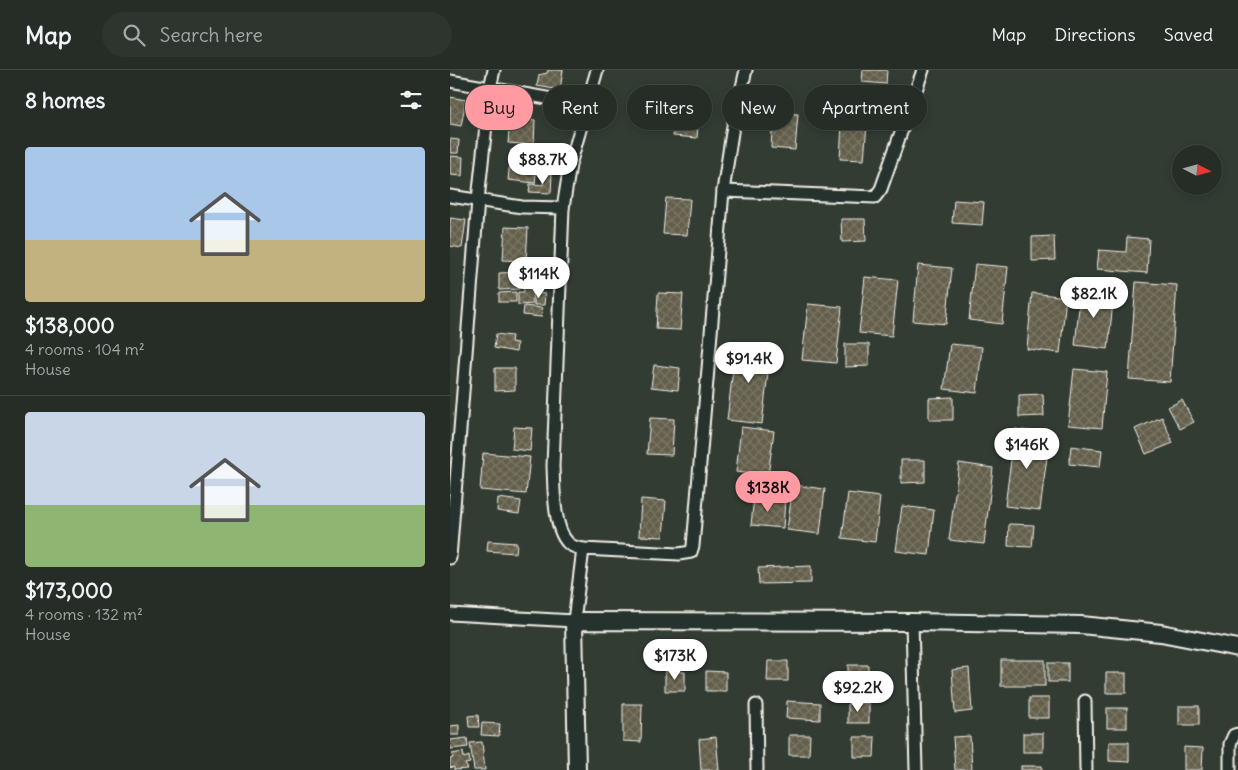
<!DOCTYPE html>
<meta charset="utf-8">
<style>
:root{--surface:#262d26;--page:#2e352e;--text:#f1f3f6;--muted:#a4a8a7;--line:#424943;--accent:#ff9aa2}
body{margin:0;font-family:Delius,sans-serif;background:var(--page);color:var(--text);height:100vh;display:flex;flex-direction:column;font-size:19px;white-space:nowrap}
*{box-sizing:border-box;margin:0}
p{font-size:16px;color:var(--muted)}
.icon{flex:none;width:28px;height:28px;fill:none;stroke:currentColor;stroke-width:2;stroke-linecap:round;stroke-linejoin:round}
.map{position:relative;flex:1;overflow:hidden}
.details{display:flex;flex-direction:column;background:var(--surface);width:450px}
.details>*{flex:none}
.hud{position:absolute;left:15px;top:15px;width:475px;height:45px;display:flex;gap:10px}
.needle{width:32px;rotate:96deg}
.controls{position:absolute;left:722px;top:75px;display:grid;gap:10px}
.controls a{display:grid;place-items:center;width:50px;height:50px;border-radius:50%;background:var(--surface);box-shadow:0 2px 8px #0003,0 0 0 1px var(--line);font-size:25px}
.price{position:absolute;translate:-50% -42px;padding:0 11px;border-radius:18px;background:#fff;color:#222;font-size:16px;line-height:32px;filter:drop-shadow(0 1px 2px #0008)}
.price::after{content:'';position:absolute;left:50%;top:30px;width:15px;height:11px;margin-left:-8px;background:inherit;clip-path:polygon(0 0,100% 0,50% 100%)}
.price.on{background:var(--accent);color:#111}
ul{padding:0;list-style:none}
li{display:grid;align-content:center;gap:10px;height:265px;padding:0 25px}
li+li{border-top:1px solid var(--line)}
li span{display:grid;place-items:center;height:155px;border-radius:5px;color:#555}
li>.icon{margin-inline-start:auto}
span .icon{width:90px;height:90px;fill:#fffc;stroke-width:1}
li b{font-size:21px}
h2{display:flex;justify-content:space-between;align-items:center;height:60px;padding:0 25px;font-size:21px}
.tag{padding:0 18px;border-radius:22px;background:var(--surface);box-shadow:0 2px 8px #0003,0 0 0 1px var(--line);font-size:18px;line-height:45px}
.tag.on{background:var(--accent);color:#111}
header{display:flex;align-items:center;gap:30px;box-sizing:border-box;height:70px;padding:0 25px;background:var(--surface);border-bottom:1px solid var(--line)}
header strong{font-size:24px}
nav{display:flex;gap:28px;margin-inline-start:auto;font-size:18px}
.search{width:350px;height:45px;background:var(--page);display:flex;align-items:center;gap:12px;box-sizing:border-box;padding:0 18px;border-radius:28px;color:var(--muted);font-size:19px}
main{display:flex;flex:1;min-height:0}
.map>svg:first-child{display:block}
</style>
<header>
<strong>Map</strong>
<div class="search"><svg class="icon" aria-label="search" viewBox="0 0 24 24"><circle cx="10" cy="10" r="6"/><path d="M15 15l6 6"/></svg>Search here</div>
<nav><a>Map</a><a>Directions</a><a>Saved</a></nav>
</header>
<main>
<section class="details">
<h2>8 homes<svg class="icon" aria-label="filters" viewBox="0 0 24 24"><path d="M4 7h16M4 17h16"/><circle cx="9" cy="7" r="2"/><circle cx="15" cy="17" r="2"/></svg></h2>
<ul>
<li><span style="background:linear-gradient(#a9c7e8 60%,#c2b280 0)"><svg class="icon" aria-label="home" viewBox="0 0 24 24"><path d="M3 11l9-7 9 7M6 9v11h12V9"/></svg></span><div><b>$138,000</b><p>4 rooms · 104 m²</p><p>House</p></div></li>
<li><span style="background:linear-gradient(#c9d6e8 60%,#8fb573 0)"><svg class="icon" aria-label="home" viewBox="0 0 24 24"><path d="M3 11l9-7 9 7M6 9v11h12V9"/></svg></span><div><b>$173,000</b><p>4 rooms · 132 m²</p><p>House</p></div></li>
</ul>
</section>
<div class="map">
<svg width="788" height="700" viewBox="0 0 788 700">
<defs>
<pattern id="building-cross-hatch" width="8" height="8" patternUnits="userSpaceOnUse" patternTransform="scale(1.25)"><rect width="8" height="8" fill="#635f4c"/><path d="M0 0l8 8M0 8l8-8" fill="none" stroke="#7a7666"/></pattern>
</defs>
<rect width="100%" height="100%" fill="#323c33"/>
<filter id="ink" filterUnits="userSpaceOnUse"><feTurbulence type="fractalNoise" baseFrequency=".02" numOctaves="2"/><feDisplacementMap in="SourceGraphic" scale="10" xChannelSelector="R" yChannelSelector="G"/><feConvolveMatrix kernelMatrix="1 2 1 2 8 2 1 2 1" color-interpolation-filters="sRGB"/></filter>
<g filter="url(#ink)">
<!-- building -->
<g fill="url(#building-cross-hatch)" stroke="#f4f1e8">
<polygon points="98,0 113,0 110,20 87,16 89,5 97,3"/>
<polygon points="413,0 437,0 436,14 412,12"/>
<polygon points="0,27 16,30 11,56 0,54"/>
<polygon points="225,30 250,32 247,68 223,66"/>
<polygon points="323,42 348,44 345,80 321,78"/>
<polygon points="60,48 85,50 84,75 58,73"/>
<polygon points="392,53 417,54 414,90 390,89"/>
<polygon points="0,69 9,70 8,83 0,83"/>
<polygon points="92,76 106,78 103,99 94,98 95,91 90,91"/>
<polygon points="61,80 88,83 85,113 58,110"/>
<polygon points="0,86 13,87 12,106 0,105"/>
<polygon points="94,103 102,104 101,123 79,122 80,114 93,115"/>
<polygon points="216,128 240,129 237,165 213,164"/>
<polygon points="504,130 534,132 532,155 502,153"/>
<polygon points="0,148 16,150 12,178 0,176"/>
<polygon points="391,149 415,149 416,171 392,172"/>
<polygon points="55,157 78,158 76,191 53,190"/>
<polygon points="604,166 605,190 582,191 582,167"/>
<polygon points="677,167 699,169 697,203 647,199 649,180 676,182"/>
<polygon points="525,194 558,197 552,254 519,250"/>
<polygon points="468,195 502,198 496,254 463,251"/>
<polygon points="69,202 69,219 49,220 49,203"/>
<polygon points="415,207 448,210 442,266 409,263"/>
<polygon points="686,212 727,215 720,312 679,309"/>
<polygon points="73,215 82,215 83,234 68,235 68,222 74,222"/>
<polygon points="631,219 664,223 658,279 625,275"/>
<polygon points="66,222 66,232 49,232 49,223"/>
<polygon points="85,223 95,224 94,235 84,235"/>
<polygon points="208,223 233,224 230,260 206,259"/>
<polygon points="582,223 616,227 610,283 577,279"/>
<polygon points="358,234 392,237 386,293 352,290"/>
<polygon points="74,236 92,238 91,247 73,245"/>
<polygon points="46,264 62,266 61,272 67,273 66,282 44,278"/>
<polygon points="286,273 321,277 312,354 277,350"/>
<polygon points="395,274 419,274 419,296 395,297"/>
<polygon points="500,274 532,277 527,323 494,319"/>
<polygon points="204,295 230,298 228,320 201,317"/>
<polygon points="45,298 65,298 65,320 45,321"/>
<polygon points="624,299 657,302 652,358 618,355"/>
<polygon points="593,324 594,346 569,347 569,325"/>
<polygon points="503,327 503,350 479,350 479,328"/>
<polygon points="732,330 744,352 730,359 718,337"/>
<polygon points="712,347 723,373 696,384 685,359"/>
<polygon points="200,348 224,349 222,385 197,384"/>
<polygon points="64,357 82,358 80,381 62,379"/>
<polygon points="291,357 324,361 318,406 286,402"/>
<polygon points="565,359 600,364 590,440 555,436"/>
<polygon points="621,376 652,380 650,397 619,394"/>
<polygon points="33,383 80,387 76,424 30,420"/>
<polygon points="451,390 475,390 475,412 451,413"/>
<polygon points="509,393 543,398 534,474 499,470"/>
<polygon points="343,415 375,419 370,464 337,460"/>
<polygon points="398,423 430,427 425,472 392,468"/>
<polygon points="304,427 335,430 333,458 301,455"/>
<polygon points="48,428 71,431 69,444 47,441"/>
<polygon points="191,429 216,431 213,467 189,466"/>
<polygon points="452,436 484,440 479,485 446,481"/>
<polygon points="559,454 584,455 582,477 558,476"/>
<polygon points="38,471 67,473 66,483 37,481"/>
<polygon points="361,496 361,513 309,514 308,498"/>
<rect x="551" y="590" width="44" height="26"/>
<polygon points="318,591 338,591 338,611 317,611"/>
<rect x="598" y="593" width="20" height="19"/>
<polygon points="398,595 418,595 418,615 398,614"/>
<polygon points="519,598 522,641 505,643 502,600"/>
<polygon points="215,601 235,602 235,621 215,621"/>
<polygon points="256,601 276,602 276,621 256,621"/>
<rect x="656" y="603" width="20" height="20"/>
<rect x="579" y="628" width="20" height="20"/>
<polygon points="337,631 370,633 370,650 336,648"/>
<rect x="398" y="633" width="21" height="20"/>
<polygon points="173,634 192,634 191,672 173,671"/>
<rect x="729" y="636" width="20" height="19"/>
<rect x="657" y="638" width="20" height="20"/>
<polygon points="28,645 29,657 19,657 18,646"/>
<polygon points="32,653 50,654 49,666 31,665"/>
<polygon points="9,655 9,665 0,665 0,656"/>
<rect x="573" y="663" width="20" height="19"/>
<polygon points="339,665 360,665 359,685 339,685"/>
<polygon points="520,666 522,700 505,700 503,667"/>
<polygon points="266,667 269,700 251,700 249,669"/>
<polygon points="404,667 425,667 424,687 404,687"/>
<polygon points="17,668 18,677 1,679 0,670"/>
<polygon points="32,672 35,700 24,700 20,673"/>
<polygon points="659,672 679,672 679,692 659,691"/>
<polygon points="734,677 753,678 752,700 734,700"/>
<polygon points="13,682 14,688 19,686 20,693 15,694 18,699 4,700 4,697 0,698 0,689 3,688 2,684"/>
<rect x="571" y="696" width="21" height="4"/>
</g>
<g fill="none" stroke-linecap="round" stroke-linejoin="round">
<defs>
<g id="street">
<polyline points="0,11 136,35"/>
<polyline points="273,121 425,127 431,119 473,0"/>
<polyline points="0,126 72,137 113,138"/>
<path d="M133 479C128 478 122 477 118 473 103 458 104 416 103 396L113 138 120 95 147 0"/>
<polyline points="0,488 28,130 40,18 44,0"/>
<polyline points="0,544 124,551 133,479 229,484 241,482 243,476 273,121 283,56 296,0"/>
<polyline points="462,552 466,700"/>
<polyline points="635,631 636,700"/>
<polyline points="306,635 307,700"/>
<polyline points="780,700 780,674 784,665 788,664"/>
</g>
<polyline id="secondary" points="127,700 124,551 462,552 631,555 711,563 788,578"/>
</defs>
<!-- street casing -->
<use href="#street" stroke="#f4f1e8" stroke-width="15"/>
<!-- secondary casing -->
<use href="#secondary" stroke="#f4f1e8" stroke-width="20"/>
<!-- street -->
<use href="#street" stroke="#26332d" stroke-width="11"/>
<!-- secondary -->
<use href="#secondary" stroke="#26332d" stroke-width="16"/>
</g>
</g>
</svg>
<div class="controls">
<a><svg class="needle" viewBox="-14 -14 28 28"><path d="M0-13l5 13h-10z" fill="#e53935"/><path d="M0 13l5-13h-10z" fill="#a4a8a7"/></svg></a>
</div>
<b class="price" style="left:93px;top:115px">$88.7K</b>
<b class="price" style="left:89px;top:229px">$114K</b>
<b class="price" style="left:644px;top:249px">$82.1K</b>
<b class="price" style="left:299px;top:314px">$91.4K</b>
<b class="price" style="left:577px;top:400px">$146K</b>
<b class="price on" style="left:318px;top:443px">$138K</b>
<b class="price" style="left:225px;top:611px">$173K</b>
<b class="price" style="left:408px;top:643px">$92.2K</b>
<div class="hud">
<a class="tag on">Buy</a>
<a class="tag">Rent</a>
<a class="tag">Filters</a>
<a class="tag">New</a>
<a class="tag">Apartment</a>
</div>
</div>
</main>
